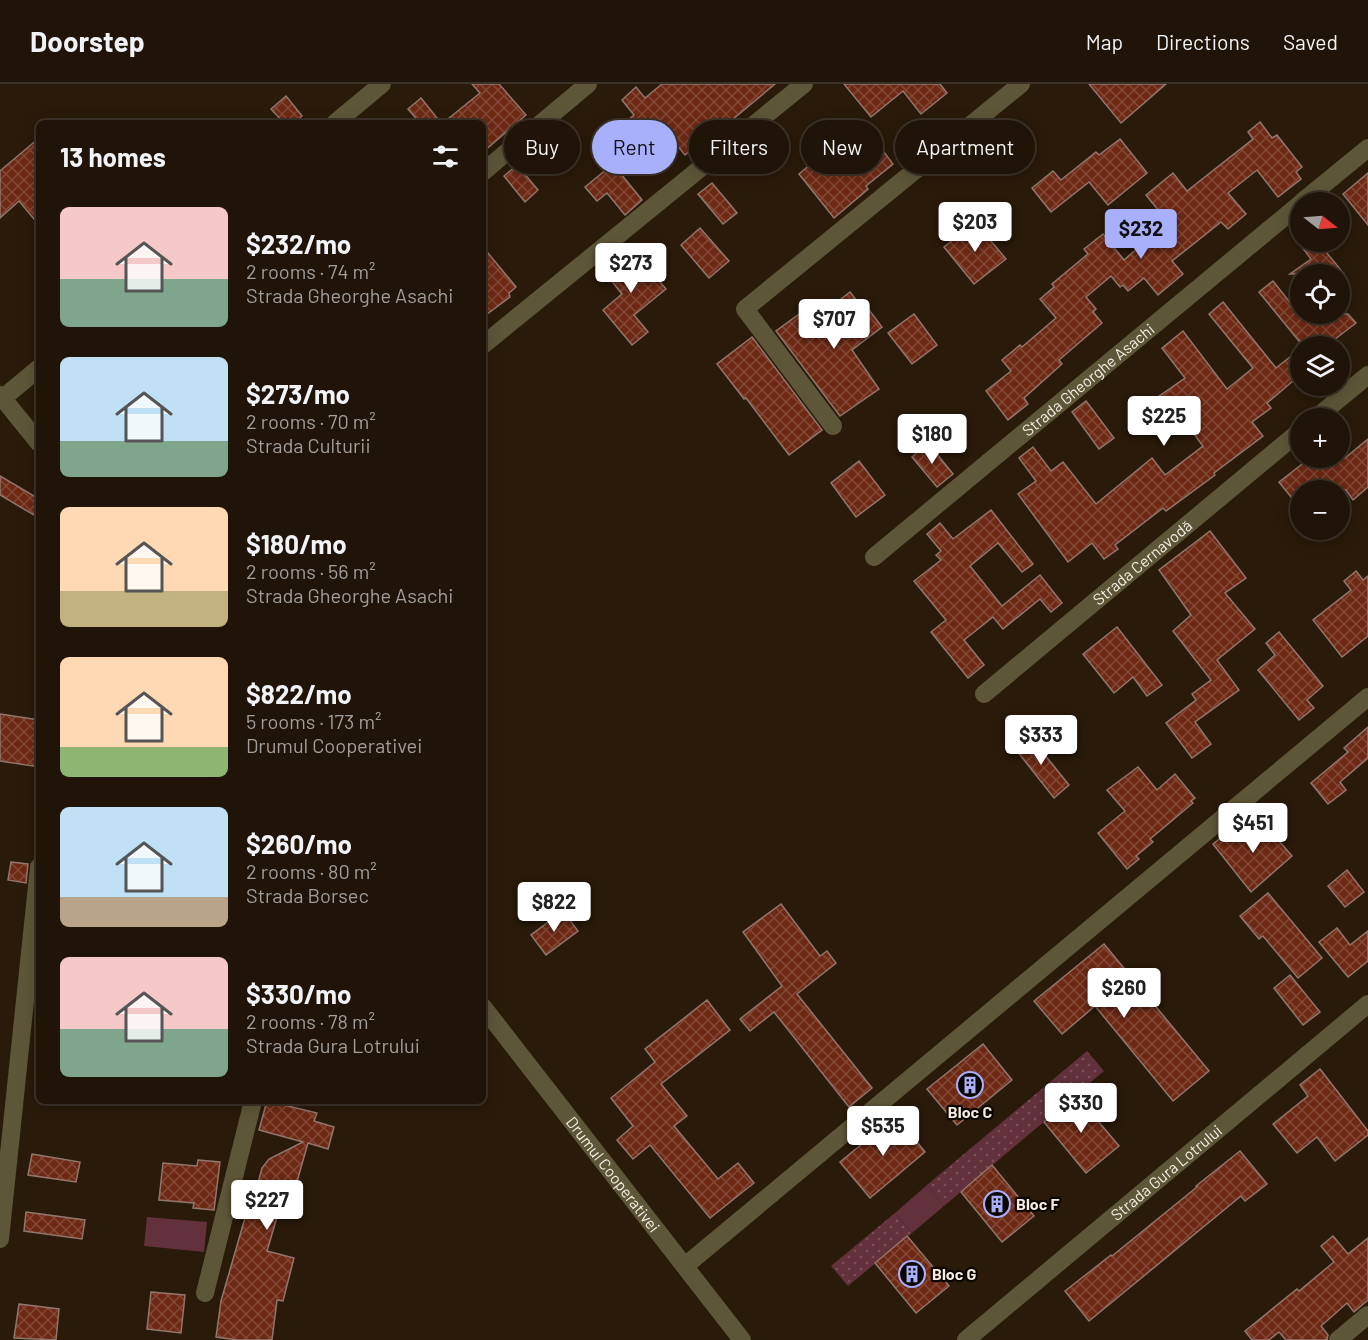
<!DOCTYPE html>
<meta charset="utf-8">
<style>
:root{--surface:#1f1407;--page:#2c2115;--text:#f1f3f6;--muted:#a19e9b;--line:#3c3328;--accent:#a8b0fc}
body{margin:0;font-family:Barlow,sans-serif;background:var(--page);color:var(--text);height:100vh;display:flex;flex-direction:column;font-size:22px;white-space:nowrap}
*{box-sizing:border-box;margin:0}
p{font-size:20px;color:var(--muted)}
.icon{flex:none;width:33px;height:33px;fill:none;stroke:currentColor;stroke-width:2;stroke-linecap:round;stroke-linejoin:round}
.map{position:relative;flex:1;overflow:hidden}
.sheet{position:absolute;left:36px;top:36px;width:450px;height:984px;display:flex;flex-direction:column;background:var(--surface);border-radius:9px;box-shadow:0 3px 15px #0003,0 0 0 2px var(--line)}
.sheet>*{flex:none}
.hud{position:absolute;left:504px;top:36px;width:570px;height:54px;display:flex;gap:12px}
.needle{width:39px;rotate:107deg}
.controls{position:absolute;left:1290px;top:108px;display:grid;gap:12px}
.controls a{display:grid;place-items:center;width:60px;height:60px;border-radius:50%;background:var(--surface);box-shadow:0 3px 15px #0003,0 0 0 2px var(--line);font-size:30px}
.price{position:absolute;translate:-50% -51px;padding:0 14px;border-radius:6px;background:#fff;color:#222;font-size:20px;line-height:39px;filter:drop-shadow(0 2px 3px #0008)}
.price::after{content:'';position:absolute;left:50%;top:36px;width:18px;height:14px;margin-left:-9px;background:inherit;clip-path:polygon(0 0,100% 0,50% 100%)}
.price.current{background:var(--accent);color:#111}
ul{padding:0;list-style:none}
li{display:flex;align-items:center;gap:18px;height:150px;padding:0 24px}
li span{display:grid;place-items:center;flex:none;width:168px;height:120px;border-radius:9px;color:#555}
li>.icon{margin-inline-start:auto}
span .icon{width:72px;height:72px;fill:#fffc;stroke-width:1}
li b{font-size:26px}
h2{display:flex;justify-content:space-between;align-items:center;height:72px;padding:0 24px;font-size:26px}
.tag{padding:0 21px;border-radius:27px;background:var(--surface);box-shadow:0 3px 15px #0003,0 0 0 2px var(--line);font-size:21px;line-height:54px}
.tag.current{background:var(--accent);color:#111}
header{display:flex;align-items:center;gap:36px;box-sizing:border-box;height:84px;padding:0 30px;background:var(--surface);border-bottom:2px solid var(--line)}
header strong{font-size:28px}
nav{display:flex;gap:33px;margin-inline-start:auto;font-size:21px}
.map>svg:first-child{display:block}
</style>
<header>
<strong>Doorstep</strong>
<nav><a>Map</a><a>Directions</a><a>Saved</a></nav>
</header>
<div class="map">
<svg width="1368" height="1256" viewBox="0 0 1368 1256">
<defs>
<pattern id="grass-dots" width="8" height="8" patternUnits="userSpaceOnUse" patternTransform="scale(1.5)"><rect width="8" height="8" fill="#63313c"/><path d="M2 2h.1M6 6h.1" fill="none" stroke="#7a4f58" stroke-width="1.8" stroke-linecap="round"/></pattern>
<pattern id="building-cross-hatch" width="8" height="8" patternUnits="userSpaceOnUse" patternTransform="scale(1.5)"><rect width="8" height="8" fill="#6d2914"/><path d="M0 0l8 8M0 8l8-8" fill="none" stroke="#834836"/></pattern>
</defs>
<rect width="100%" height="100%" fill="#291a09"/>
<!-- grass -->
<g fill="url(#grass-dots)">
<polygon points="1087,967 1104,987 944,1122 927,1101"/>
<polygon points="895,1129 912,1149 848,1202 831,1182"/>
</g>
<!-- park -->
<g fill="#63313c">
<polygon points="927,1101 944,1122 912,1149 895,1129"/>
<polygon points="147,1133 207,1138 204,1168 144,1162"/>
</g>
<!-- building -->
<g fill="url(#building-cross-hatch)" stroke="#92766e" stroke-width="1.5">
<polygon points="472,0 499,0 526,31 483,68 483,39 443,39 480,9"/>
<polygon points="662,0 775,0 714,51 712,49 685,71 658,38 635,57 622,41 634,31 622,16 636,3 645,14"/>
<polygon points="844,0 940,0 947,9 921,30 903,7 871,33"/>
<polygon points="1089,0 1166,0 1121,39"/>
<polygon points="286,12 302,32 294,39 284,39 271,25"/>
<polygon points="421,14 441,39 420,39 408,25"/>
<polygon points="1260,38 1272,54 1277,51 1302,83 1296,88 1301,95 1278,113 1257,86 1228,109 1246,130 1228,145 1221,138 1172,177 1183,190 1158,211 1144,194 1128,207 1123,201 1120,203 1111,192 1086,213 1096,225 1093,228 1102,239 1059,276 1062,280 1024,314 1028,320 1008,336 986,307 1011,287 1002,276 1020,261 1022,263 1056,234 1040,215 1054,203 1052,200 1088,170 1084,165 1103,150 1124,176 1168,138 1146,111 1173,89 1187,107 1253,55 1248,48"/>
<polygon points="39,54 39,141 19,117 0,134 0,87"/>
<polygon points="1120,55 1147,89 1108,121 1089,98 1051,128 1032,104 1053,87 1061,96 1096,68 1099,71"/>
<polygon points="853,57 867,75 881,64 893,80 866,102 868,105 834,134 799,90 812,79 818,85"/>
<polygon points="613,80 642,116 625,131 607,109 597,117 585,103"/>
<polygon points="517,81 538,106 525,118 504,92"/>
<polygon points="1368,89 1368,141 1343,110"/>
<polygon points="712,99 737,129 723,140 698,110"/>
<polygon points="975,138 1006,175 974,200 944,163"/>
<polygon points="700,144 729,177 709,194 681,161"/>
<polygon points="1298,158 1318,158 1344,190 1290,190 1311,175"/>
<polygon points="483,163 516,203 509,209 510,213 483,233"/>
<polygon points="628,164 651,193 654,191 666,205 634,231 648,248 632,261 603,226 622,210 602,185"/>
<polygon points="1273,197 1299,230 1348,230 1356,239 1326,262 1303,262 1259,208"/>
<polygon points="850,208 866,229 869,226 882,243 852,266 879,305 840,332 776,247 817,217 824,228"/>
<polygon points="1223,218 1276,284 1300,265 1300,291 1267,319 1271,324 1252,338 1263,352 1214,389 1215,391 1166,427 1163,424 1115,461 1118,465 1104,475 1092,459 1068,478 1018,410 1036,397 1019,374 1033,363 1051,387 1063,378 1096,420 1152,374 1165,391 1203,362 1182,334 1162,348 1145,322 1185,294 1162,264 1183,247 1227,305 1253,284 1209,230"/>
<polygon points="914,230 937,261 912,280 888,249"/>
<polygon points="752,253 822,346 789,371 746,314 744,315 717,280"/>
<polygon points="1086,317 1114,354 1099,365 1072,328"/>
<polygon points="1368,355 1368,403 1353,416 1346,406 1300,406 1300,424 1279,398 1310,374 1345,374"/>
<polygon points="928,359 953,390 937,403 912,373"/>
<polygon points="859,377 885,411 856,433 831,399"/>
<polygon points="0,392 39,415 39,434 0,411"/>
<polygon points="991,426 1033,480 1022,488 998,459 970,482 1002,522 1040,491 1062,519 1051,528 1040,515 1003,545 993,533 964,556 984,581 968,594 931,548 946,536 914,497 941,476 936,471 941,467 927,450 940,439 953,455"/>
<polygon points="1210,447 1246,494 1225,509 1255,545 1217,576 1239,606 1195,638 1211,660 1192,674 1166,639 1196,616 1192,610 1211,596 1173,547 1191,531 1159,486"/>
<polygon points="1356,487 1363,496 1368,492 1368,552 1342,573 1313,536 1351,506 1344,497"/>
<polygon points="1117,543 1162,601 1147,612 1133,593 1114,609 1083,570"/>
<polygon points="1279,548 1323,602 1307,616 1314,624 1299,636 1258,586 1275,571 1266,559"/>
<polygon points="0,630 39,636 39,683 0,677"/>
<polygon points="1368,643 1368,674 1340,698 1346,706 1328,720 1311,699 1348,668 1344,664"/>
<polygon points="1028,650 1069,701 1054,714 1013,662"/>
<polygon points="1138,683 1157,706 1175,690 1195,714 1191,717 1193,719 1150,755 1153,758 1136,772 1139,775 1127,785 1098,749 1125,727 1107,706"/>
<polygon points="1260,735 1292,772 1251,808 1213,760 1229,747 1236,756"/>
<polygon points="11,778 28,780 26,799 8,796"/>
<polygon points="1347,786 1364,808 1345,823 1328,802"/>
<polygon points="1268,809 1322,874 1298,894 1263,852 1259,855 1240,832"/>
<polygon points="781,820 820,872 827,867 836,879 797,910 872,1004 849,1023 774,928 750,947 740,935 782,902 743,848"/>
<polygon points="563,827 578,847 546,871 531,851"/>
<polygon points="1337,844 1350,861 1368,847 1368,877 1348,893 1319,858"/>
<polygon points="1104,860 1209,987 1173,1017 1095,922 1062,950 1034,917"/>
<polygon points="1290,891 1320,928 1303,941 1274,904"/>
<polygon points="707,916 730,946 661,1000 687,1032 674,1042 718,1095 738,1079 754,1099 710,1134 650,1061 633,1075 617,1056 633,1042 611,1014 655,978 645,965"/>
<polygon points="983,960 1012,996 957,1041 927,1005"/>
<polygon points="1320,985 1368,1047 1368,1051 1335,1077 1317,1053 1297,1069 1273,1040 1308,1012 1300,1001"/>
<polygon points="1076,1011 1119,1062 1086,1089 1044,1038"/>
<polygon points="267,1017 317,1029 314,1037 334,1043 328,1065 308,1059 294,1108 285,1106 267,1167 294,1174 283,1217 277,1216 272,1256 238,1256 216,1253 221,1217 249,1120 252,1121 262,1084 269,1075 303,1058 259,1046"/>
<polygon points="896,1032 925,1068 870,1114 840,1078"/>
<polygon points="1240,1067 1267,1100 1245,1117 1241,1112 1089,1237 1065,1207 1111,1171 1112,1172 1197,1103 1196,1102"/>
<polygon points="32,1070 80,1078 76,1098 28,1091"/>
<polygon points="198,1076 220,1078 214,1126 193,1124 194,1119 159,1116 163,1079 197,1082"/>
<polygon points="992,1081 1034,1132 1002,1158 961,1108"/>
<polygon points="26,1128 85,1136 82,1155 24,1147"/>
<polygon points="907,1152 949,1202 916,1229 875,1179"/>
<polygon points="1333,1152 1348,1170 1368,1154 1368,1216 1354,1228 1347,1219 1321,1242 1328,1251 1327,1256 1286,1256 1279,1248 1269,1256 1252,1256 1245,1247 1297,1205 1299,1207 1334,1178 1321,1162"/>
<polygon points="151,1208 185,1211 181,1249 147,1245"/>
<polygon points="19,1220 59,1225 56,1256 14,1254"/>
</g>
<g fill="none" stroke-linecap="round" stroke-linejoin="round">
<!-- minor -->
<g stroke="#5d5638" stroke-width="18">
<polyline points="335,39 382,0"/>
<polyline points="483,88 588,0"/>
<polyline points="1302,118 1368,64"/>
<polyline points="483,261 804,0"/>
<polyline points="0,311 39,359"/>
<polyline points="3,314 39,284"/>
<polyline points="1316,334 1368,291"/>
<polyline points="833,342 745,225 1021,0"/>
<path id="s1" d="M874 473 1300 120"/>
<path id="s2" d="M984 610 1300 347"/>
<path id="s3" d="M483 923 742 1256"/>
<polyline points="0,1155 39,783"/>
<polyline points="685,1182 1368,613"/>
<polyline points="205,1209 253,1017"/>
<path id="s4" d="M966 1256 1368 920"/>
<polyline points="1338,1256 1368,1231"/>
</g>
</g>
<!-- icons -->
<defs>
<symbol id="building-ring" viewBox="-11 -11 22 22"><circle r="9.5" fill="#0c0602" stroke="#a8b0fc" stroke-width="1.5"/><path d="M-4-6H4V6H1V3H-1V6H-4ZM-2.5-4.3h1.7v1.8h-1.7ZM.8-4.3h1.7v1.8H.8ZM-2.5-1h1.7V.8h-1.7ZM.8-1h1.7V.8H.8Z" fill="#a8b0fc"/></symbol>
</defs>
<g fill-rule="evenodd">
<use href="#building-ring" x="955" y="986" width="30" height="30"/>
<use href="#building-ring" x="982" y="1105" width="30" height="30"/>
<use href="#building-ring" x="897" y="1175" width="30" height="30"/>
</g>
<g text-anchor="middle" stroke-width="4.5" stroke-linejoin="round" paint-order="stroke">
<!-- street labels -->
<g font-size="16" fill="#f7ece2" stroke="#0c0602">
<text dy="6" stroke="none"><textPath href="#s1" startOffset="278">Strada Gheorghe Asachi</textPath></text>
<text dy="6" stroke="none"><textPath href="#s2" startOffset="206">Strada Cernavodă</textPath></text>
<text dy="6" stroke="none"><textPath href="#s4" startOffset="261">Strada Gura Lotrului</textPath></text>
<text dy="6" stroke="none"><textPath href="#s3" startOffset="212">Drumul Cooperativei</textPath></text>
</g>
<!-- poi labels -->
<g font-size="16" font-weight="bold" fill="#f7ece2" stroke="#0c0602" text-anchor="start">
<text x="970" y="1034" text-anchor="middle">Bloc C</text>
<text x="1016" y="1126">Bloc F</text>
<text x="932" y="1196">Bloc G</text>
</g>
</g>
</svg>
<div class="controls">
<a><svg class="needle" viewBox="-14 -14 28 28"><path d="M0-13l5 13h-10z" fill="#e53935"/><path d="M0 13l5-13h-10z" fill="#a19e9b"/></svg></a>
<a><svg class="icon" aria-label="locate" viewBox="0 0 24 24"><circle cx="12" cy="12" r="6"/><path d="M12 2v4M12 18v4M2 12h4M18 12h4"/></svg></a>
<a><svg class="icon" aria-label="layers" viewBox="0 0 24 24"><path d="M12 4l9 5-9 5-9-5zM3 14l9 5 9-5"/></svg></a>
<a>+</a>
<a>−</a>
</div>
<b class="price" style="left:975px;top:169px">$203</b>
<b class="price current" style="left:1141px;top:176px">$232</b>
<b class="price" style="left:631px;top:210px">$273</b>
<b class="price" style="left:834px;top:266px">$707</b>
<b class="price" style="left:1164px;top:363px">$225</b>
<b class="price" style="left:932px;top:381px">$180</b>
<b class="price" style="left:1041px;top:682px">$333</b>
<b class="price" style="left:1253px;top:770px">$451</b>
<b class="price" style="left:554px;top:849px">$822</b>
<b class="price" style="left:1124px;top:935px">$260</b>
<b class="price" style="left:1081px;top:1050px">$330</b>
<b class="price" style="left:883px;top:1073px">$535</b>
<b class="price" style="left:267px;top:1147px">$227</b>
<div class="hud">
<a class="tag">Buy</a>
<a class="tag current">Rent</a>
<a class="tag">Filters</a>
<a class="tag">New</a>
<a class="tag">Apartment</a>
</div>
<section class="sheet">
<h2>13 homes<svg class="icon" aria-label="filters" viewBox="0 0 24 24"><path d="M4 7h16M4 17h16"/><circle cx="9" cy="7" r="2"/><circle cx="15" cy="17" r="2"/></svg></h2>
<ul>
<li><span style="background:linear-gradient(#f6c9c9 60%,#7fa58c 0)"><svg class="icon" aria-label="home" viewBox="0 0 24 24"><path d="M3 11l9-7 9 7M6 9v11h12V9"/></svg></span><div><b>$232/mo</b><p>2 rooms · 74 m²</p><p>Strada Gheorghe Asachi</p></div></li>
<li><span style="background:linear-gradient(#bfe0f5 70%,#7fa58c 0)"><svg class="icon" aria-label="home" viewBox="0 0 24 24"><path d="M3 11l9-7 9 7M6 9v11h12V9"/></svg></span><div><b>$273/mo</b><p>2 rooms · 70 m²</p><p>Strada Culturii</p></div></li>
<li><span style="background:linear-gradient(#ffd9b3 70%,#c2b280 0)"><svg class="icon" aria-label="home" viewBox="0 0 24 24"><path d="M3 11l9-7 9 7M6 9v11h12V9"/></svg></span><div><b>$180/mo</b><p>2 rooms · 56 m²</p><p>Strada Gheorghe Asachi</p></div></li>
<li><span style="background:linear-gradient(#ffd9b3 75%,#8fb573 0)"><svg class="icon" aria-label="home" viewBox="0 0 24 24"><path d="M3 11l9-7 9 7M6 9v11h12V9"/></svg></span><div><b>$822/mo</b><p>5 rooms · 173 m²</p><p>Drumul Cooperativei</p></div></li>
<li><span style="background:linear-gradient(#bfe0f5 75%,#b9a48a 0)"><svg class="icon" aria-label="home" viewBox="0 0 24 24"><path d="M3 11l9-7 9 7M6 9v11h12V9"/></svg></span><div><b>$260/mo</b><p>2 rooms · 80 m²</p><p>Strada Borsec</p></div></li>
<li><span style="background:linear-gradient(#f6c9c9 60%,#7fa58c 0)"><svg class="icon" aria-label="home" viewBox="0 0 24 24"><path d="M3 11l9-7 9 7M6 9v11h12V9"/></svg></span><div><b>$330/mo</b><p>2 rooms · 78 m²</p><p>Strada Gura Lotrului</p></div></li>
</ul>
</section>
</div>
